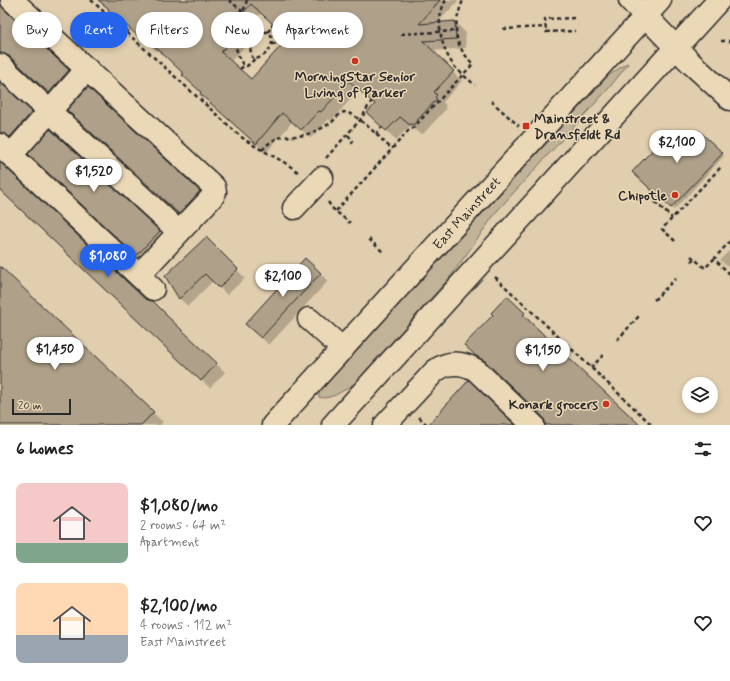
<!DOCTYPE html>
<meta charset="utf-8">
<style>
:root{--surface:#fff;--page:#f6f6f6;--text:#222;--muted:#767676;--accent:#2563eb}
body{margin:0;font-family:Mynerve,sans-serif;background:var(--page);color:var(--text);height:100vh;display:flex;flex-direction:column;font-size:15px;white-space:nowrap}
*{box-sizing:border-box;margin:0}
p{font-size:13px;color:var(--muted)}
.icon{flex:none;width:22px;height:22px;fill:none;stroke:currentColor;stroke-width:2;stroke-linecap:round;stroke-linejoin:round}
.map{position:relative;height:425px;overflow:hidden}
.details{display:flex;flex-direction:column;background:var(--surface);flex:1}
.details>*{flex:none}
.hud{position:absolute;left:12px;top:12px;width:400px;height:36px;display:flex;gap:8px}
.buttons{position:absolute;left:682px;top:377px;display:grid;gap:8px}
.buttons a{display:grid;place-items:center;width:36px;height:36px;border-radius:50%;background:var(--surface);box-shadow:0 2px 6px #0003;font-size:20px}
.scale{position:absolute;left:12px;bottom:10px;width:59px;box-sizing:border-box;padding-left:4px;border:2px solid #2b2b2b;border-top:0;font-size:11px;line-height:14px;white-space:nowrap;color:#2b2b2b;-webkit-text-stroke:3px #ebd8b6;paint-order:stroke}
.price{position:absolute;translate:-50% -34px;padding:0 9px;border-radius:14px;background:#fff;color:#222;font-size:13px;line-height:26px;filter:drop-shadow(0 1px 2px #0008)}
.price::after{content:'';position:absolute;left:50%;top:24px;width:12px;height:9px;margin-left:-6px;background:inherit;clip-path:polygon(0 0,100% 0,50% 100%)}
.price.active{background:var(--accent);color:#fff}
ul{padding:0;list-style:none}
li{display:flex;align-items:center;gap:12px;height:100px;padding:0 16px}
li span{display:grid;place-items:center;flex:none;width:112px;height:80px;border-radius:8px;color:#555}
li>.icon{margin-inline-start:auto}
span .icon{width:48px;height:48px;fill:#fffc;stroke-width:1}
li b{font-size:17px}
h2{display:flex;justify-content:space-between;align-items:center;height:48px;padding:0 16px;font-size:17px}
.tag{padding:0 14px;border-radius:18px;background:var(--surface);box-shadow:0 2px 6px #0003;font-size:14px;line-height:36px}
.tag.active{background:var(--accent);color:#fff}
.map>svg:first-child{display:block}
</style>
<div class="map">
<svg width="730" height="425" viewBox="0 0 730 425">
<rect width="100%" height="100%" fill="#e0ceae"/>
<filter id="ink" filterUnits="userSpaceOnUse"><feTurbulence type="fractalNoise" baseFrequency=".025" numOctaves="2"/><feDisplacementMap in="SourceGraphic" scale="8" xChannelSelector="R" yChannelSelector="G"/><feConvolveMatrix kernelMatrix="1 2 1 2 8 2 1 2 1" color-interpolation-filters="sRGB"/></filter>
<g filter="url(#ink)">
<!-- green -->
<path fill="#c1b398" stroke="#766f62" d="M627 63 628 64 609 88 497 211 451 276 355 383C346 389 330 401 319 397V392L321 390 608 76Z"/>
<!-- shadow -->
<g fill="#0003" fill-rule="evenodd">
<path d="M99 0H457L458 1 437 23 455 22 465 32 466 48 431 51 462 81 443 102 446 106 444 108 446 109 423 134 421 133 420 134 410 126 396 140 378 122 376 105 359 90 331 121 329 119 311 138 292 122 266 153 211 103 185 74 158 49 156 51ZM262 12 289 38 251 81 230 62 246 45V30Z"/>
<polygon points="0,3 8,12 11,18 77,79 58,101 18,64 12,61 5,61 0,64"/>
<polygon points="0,83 40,121 19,145 0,144"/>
<polygon points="88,89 207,200 187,222 76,118"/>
<polygon points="699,132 724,156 674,210 633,172"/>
<polygon points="0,163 144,299 172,323 225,372 210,388 0,189"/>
<polygon points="39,164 159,232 169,241 146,264"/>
<polygon points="206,238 245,278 227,295 213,281 188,306 180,299 166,276"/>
<polygon points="730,250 730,269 720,260"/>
<polygon points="305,259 328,281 269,345 247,324"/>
<polygon points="0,267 153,413 163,422 160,425 0,425"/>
<polygon points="524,314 530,320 529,321 639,425 546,425 546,422 543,416 492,367 483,362 466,345"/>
</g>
<!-- building -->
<g fill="#aea089" stroke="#2b2b2b" fill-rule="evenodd">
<path d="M98 0H440L419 24 455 21 456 39 423 41 454 71 434 92 437 95 435 97 437 99 413 125 411 124 410 125 400 117 386 131 367 113 375 104 349 81 321 112 319 111 301 130 282 113 256 144 200 94 201 92 182 75 184 74 148 40 145 43 127 26 108 10 109 9ZM251 4 288 38 251 79 221 52 237 35 236 21Z"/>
<polygon points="0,3 4,9 69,70 49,93 9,56 0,53"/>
<polygon points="0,82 32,112 10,137 3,133 0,133"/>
<polygon points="88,87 200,191 179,214 67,110"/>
<polygon points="50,129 160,231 136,256 28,154"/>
<polygon points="670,131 699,131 723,153 671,208 632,172"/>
<polygon points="0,162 144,298 153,301 165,313 165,314 217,363 201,381 0,190"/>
<polygon points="206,237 238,269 219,288 205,274 179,299 165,276"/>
<polygon points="305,258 321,273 261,338 245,324"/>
<polygon points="0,266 154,412 141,425 0,425"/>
<polygon points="507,296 525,313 523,315 640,425 545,425 545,421 542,416 485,361 476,356 464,345 493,315 491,313"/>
<polygon points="469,380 515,425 428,425"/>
</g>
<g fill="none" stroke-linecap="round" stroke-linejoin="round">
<defs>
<g id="minor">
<polyline points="12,0 214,187 215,192 213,196 139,275"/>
<polyline points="630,0 691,63 730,99"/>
<polyline points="0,65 179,232"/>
<polyline points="0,145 153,289"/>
<polyline points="11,155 87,69"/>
<polyline points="294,208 322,178"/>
<polyline points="309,319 343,349"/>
<path d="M385 425 435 371C448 361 462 362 476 370L533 425"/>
</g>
<g id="major">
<path id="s1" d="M273 425 660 0"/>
<polyline points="333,425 719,0"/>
</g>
</defs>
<!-- minor casing -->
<use href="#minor" stroke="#2b2b2b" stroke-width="25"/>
<!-- major casing -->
<use href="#major" stroke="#2b2b2b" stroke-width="25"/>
<!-- path -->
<g stroke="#2b2b2b" stroke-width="2.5" stroke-dasharray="4 3" stroke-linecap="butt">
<path d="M91 0 239 135C257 150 280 157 299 173"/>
<polyline points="229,0 243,12"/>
<polyline points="247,0 243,12 243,16 252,23 257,35"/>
<path d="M446 0C434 20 441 48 454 66 460 73 468 79 475 85"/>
<polyline points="574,18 545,19 546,32 575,31"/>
<polyline points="503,29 546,27"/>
<path d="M264 32H268C278 42 267 57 255 59L252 57 249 43 251 40Z"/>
<polyline points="268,32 273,24"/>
<polyline points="126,33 130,28"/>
<polyline points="401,34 456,31"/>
<polyline points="231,41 233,42 247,38 251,40"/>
<polyline points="721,41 730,41"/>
<path d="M233 42C238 50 238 59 244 66"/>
<polyline points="272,44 284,42"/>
<polyline points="240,69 244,66 247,66 255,59"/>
<polyline points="491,101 519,126"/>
<polyline points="376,134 382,127"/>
<polyline points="348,135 353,141 351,145"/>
<path d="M262 150C282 128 290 142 313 132 319 130 326 126 332 122 336 118 339 114 344 112 359 114 380 139 392 149"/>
<path d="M326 158 360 120C365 114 367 107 372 101"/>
<polyline points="650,197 672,218"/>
<polyline points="328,202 333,209 350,223"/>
<path d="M336 211 409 130 412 129 473 64C452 43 453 26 463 0"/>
<polyline points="369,239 384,253"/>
<polyline points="675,241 662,229 721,167"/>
<polyline points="730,241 714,259 730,274"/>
<polyline points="691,256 705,268 714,259"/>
<polyline points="691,261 694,259"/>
<polyline points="495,277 652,425"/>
<polyline points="654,300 676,278"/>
<polyline points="617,340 639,316"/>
<polyline points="591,368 605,353"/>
<polyline points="419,417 426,424 426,425"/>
</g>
<!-- minor -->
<use href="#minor" stroke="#ebd8b6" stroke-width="22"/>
<!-- major -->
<use href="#major" stroke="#ebd8b6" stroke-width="22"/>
</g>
</g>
<!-- markers -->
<g fill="#c8321e" stroke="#ebd8b6" stroke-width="1.5">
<circle cx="355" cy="61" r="4"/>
<rect x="522" y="122" width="8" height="8" rx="2"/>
<circle cx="675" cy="195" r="4"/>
<circle cx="606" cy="404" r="4"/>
</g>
<g text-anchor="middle" stroke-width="3" stroke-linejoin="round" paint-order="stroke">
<!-- poi labels -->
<g font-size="14" font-weight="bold" fill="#2b2b2b" stroke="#ebd8b6" text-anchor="end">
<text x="355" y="81" text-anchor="middle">MorningStar Senior<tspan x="355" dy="16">Living of Parker</tspan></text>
<text x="534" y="123" text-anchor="start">Mainstreet &amp;<tspan x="534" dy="16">Dransfeldt Rd</tspan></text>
<text x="667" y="200">Chipotle</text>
<text x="598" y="409">Konark grocers</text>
</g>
<!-- street labels -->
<g font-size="14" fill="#2b2b2b" stroke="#ebd8b6">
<text dy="5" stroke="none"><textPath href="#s1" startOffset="287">East Mainstreet</textPath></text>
</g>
</g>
</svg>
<div class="buttons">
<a><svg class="icon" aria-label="layers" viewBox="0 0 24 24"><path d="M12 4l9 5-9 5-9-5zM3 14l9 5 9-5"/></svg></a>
</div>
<div class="scale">20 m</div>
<b class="price" style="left:677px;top:164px">$2,100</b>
<b class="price" style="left:94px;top:193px">$1,520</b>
<b class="price active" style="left:108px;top:278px">$1,080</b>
<b class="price" style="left:283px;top:298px">$2,100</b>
<b class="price" style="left:55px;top:371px">$1,450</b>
<b class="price" style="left:543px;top:372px">$1,150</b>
<div class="hud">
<a class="tag">Buy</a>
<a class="tag active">Rent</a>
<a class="tag">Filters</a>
<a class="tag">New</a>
<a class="tag">Apartment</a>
</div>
</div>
<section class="details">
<h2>6 homes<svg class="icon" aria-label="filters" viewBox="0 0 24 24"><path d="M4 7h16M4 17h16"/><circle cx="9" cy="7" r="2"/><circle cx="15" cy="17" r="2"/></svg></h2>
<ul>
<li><span style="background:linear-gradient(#f6c9c9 75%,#7fa58c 0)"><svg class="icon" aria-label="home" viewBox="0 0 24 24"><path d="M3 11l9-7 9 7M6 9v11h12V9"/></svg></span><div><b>$1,080/mo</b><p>2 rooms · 64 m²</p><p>Apartment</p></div><svg class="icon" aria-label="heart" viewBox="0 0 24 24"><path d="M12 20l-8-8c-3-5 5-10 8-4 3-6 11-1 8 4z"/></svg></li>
<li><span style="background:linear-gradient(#ffd9b3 65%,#9aa5b1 0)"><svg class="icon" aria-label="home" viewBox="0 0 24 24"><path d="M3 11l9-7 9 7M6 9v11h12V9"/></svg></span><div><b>$2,100/mo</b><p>4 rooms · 112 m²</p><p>East Mainstreet</p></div><svg class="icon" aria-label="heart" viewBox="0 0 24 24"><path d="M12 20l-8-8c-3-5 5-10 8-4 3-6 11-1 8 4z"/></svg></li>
</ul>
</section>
